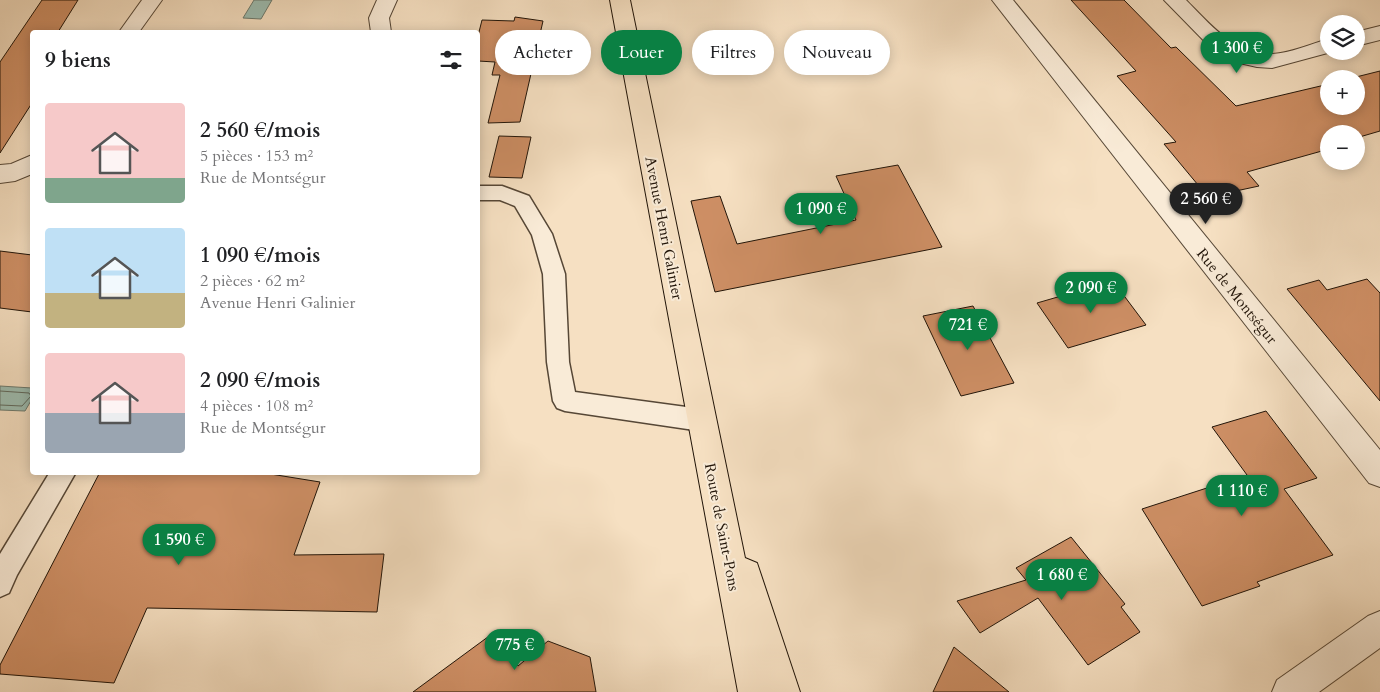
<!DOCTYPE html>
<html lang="fr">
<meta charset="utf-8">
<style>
:root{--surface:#fff;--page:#f6f6f6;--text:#202124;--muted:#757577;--accent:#0b8043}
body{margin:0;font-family:Cardo,serif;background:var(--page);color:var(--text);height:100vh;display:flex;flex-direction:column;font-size:19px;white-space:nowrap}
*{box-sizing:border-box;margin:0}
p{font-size:16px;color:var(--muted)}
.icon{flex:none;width:28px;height:28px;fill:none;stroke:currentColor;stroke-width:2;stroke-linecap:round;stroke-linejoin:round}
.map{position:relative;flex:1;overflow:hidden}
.sheet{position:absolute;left:30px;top:30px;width:450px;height:445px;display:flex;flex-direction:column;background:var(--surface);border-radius:5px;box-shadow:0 2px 12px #0003}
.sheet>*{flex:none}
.top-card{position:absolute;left:495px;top:30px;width:475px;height:45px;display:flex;gap:10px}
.tools{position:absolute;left:1320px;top:15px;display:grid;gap:10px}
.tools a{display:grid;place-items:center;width:45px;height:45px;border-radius:50%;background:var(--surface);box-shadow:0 2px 12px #0003;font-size:25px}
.price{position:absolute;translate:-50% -42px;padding:0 11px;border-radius:18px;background:var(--accent);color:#fff;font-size:16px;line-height:32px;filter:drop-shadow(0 1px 2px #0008)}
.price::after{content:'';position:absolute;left:50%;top:30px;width:15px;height:11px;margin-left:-8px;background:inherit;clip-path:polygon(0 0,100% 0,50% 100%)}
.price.current{background:#222;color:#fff}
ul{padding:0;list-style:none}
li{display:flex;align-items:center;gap:15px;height:125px;padding:0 15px}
li span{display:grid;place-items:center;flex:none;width:140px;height:100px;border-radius:5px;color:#555}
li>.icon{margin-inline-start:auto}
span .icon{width:60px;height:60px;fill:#fffc;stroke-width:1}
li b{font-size:21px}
h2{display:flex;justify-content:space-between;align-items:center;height:60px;padding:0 15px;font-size:21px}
.tag{padding:0 18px;border-radius:22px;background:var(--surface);box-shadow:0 2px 12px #0003;font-size:18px;line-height:45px}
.tag.current{background:var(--accent);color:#fff}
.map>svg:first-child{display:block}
</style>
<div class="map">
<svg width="1380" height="692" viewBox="0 0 1380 692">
<rect width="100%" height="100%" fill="#f6e0c2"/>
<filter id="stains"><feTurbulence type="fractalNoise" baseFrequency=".004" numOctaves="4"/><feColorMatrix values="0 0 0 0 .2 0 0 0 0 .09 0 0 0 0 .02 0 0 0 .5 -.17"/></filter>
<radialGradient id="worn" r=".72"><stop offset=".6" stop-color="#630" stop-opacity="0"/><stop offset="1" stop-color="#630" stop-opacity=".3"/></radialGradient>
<!-- water -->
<g fill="#9dbdb1" stroke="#6b796d">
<polygon points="254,0 272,0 261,19 243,18"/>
<polygon points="0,386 32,388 32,399 25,411 0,410"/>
</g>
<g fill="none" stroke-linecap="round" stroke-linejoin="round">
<!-- shore -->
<polyline stroke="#5f685c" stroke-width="1" points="0,391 29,393 31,396 22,406 0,405"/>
</g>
<!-- building -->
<g fill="#ce8f65" stroke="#211408">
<polygon points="42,0 78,0 58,32 32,32 32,103 0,153 0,62"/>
<polygon points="1071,0 1124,0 1171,48 1176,47 1236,106 1329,84 1329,106 1356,106 1356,79 1348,79 1380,71 1380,131 1356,138 1356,134 1329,134 1329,149 1247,172 1259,186 1208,197 1164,144 1176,142 1117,76 1136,71"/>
<polygon points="515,17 543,21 520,122 488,123 500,75 492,75 495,62 478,61 478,36 482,20 514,21"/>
<polygon points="499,136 531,137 522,178 489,177"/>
<polygon points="898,165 942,247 715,292 691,201 720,196 737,244 856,220 836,176"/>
<polygon points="0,251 32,255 32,312 0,308"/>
<polygon points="1367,279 1380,293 1380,401 1287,289 1319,280 1327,290"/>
<polygon points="1113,281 1146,325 1068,348 1037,303"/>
<polygon points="973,306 1014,383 961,396 923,316"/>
<polygon points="1266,411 1317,478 1284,489 1333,555 1257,582 1260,586 1202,606 1142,509 1247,475 1212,427"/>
<polygon points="100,472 258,472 320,482 294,555 384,554 377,612 147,608 114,683 0,674 0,665"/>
<polygon points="1071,537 1125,604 1121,607 1140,632 1088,665 1038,598 980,633 957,601 1026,580 1016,568"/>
<polygon points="496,631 518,666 548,641 590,657 596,692 413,692"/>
<polygon points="954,647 1009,692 933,692"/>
</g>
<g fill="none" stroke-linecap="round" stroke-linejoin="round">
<defs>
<g id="lane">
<polygon points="478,186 502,186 529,196 552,234 565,274 569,362 575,392 701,409 709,412 713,420 709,428 701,431 565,411 557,408 553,401 547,362 543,274 532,235 515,206 500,200 478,200"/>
<polygon points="50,472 76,472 17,575 9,593 0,597 0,554"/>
</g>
<g id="street">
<polygon points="142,0 162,0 139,32 119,32"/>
<polygon points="377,0 397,0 389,18 391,32 371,32 369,18"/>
<polygon points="992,0 1013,0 1380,450 1380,487 1369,483"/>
<path d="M1164 0H1186C1209 23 1235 56 1272 54 1291 53 1310 44 1329 39V51H1335L1272 68 1257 67 1235 62 1210 47Z"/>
<polygon points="1380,26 1380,40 1356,46 1356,32"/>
<polygon points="32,155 32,174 15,181 0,183 0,165 11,164"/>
<polygon points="1380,611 1380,648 1319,692 1272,692 1277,680 1368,616"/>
</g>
<polygon id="primary" points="610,0 630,0 745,558 757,563 800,692 738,692"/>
</defs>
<!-- lane casing -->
<use href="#lane" stroke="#564736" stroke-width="3"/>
<!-- street casing -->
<use href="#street" stroke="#564736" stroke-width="2"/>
<!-- primary casing -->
<use href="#primary" stroke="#211408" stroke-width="2"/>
<!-- lane -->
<use href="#lane" fill="#f9ebd7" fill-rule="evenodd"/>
<!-- street -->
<use href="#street" fill="#f9ebd7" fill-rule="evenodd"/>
<!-- primary -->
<use href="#primary" fill="#f6e0c2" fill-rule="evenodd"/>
</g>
<g text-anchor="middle" stroke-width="4" stroke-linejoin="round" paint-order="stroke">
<!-- street labels -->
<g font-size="15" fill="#211408" stroke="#f9ebd7">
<text transform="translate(664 228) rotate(79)" y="5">Avenue Henri Galinier</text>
<text transform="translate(1237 296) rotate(51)" y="5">Rue de Montségur</text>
<text transform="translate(722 527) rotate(79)" y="5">Route de Saint-Pons</text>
</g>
</g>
<rect width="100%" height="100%" filter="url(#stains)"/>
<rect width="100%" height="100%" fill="url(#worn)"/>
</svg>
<div class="tools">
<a><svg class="icon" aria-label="layers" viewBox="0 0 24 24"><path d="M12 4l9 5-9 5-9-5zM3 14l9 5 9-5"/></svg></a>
<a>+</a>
<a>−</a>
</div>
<b class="price" style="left:1237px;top:74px">1 300 €</b>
<b class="price current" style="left:1206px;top:225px">2 560 €</b>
<b class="price" style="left:821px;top:235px">1 090 €</b>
<b class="price" style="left:1091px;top:314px">2 090 €</b>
<b class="price" style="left:968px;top:351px">721 €</b>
<b class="price" style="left:1242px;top:517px">1 110 €</b>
<b class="price" style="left:179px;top:566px">1 590 €</b>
<b class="price" style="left:1062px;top:601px">1 680 €</b>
<b class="price" style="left:515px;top:671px">775 €</b>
<div class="top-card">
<a class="tag">Acheter</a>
<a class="tag current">Louer</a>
<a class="tag">Filtres</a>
<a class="tag">Nouveau</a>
</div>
<section class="sheet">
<h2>9 biens<svg class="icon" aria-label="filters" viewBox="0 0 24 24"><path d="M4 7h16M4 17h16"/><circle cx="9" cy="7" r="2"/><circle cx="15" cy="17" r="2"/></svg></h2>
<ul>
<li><span style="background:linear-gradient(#f6c9c9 75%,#7fa58c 0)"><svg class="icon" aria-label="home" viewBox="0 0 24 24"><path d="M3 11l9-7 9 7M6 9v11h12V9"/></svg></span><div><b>2 560 €/mois</b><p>5 pièces · 153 m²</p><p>Rue de Montségur</p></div></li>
<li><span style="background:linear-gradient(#bfe0f5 65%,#c2b280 0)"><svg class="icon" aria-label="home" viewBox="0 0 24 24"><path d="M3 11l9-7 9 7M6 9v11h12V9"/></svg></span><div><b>1 090 €/mois</b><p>2 pièces · 62 m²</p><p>Avenue Henri Galinier</p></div></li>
<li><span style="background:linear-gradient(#f6c9c9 60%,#9aa5b1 0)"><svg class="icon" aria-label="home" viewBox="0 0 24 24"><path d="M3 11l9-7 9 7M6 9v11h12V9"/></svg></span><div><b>2 090 €/mois</b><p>4 pièces · 108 m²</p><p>Rue de Montségur</p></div></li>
</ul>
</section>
</div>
